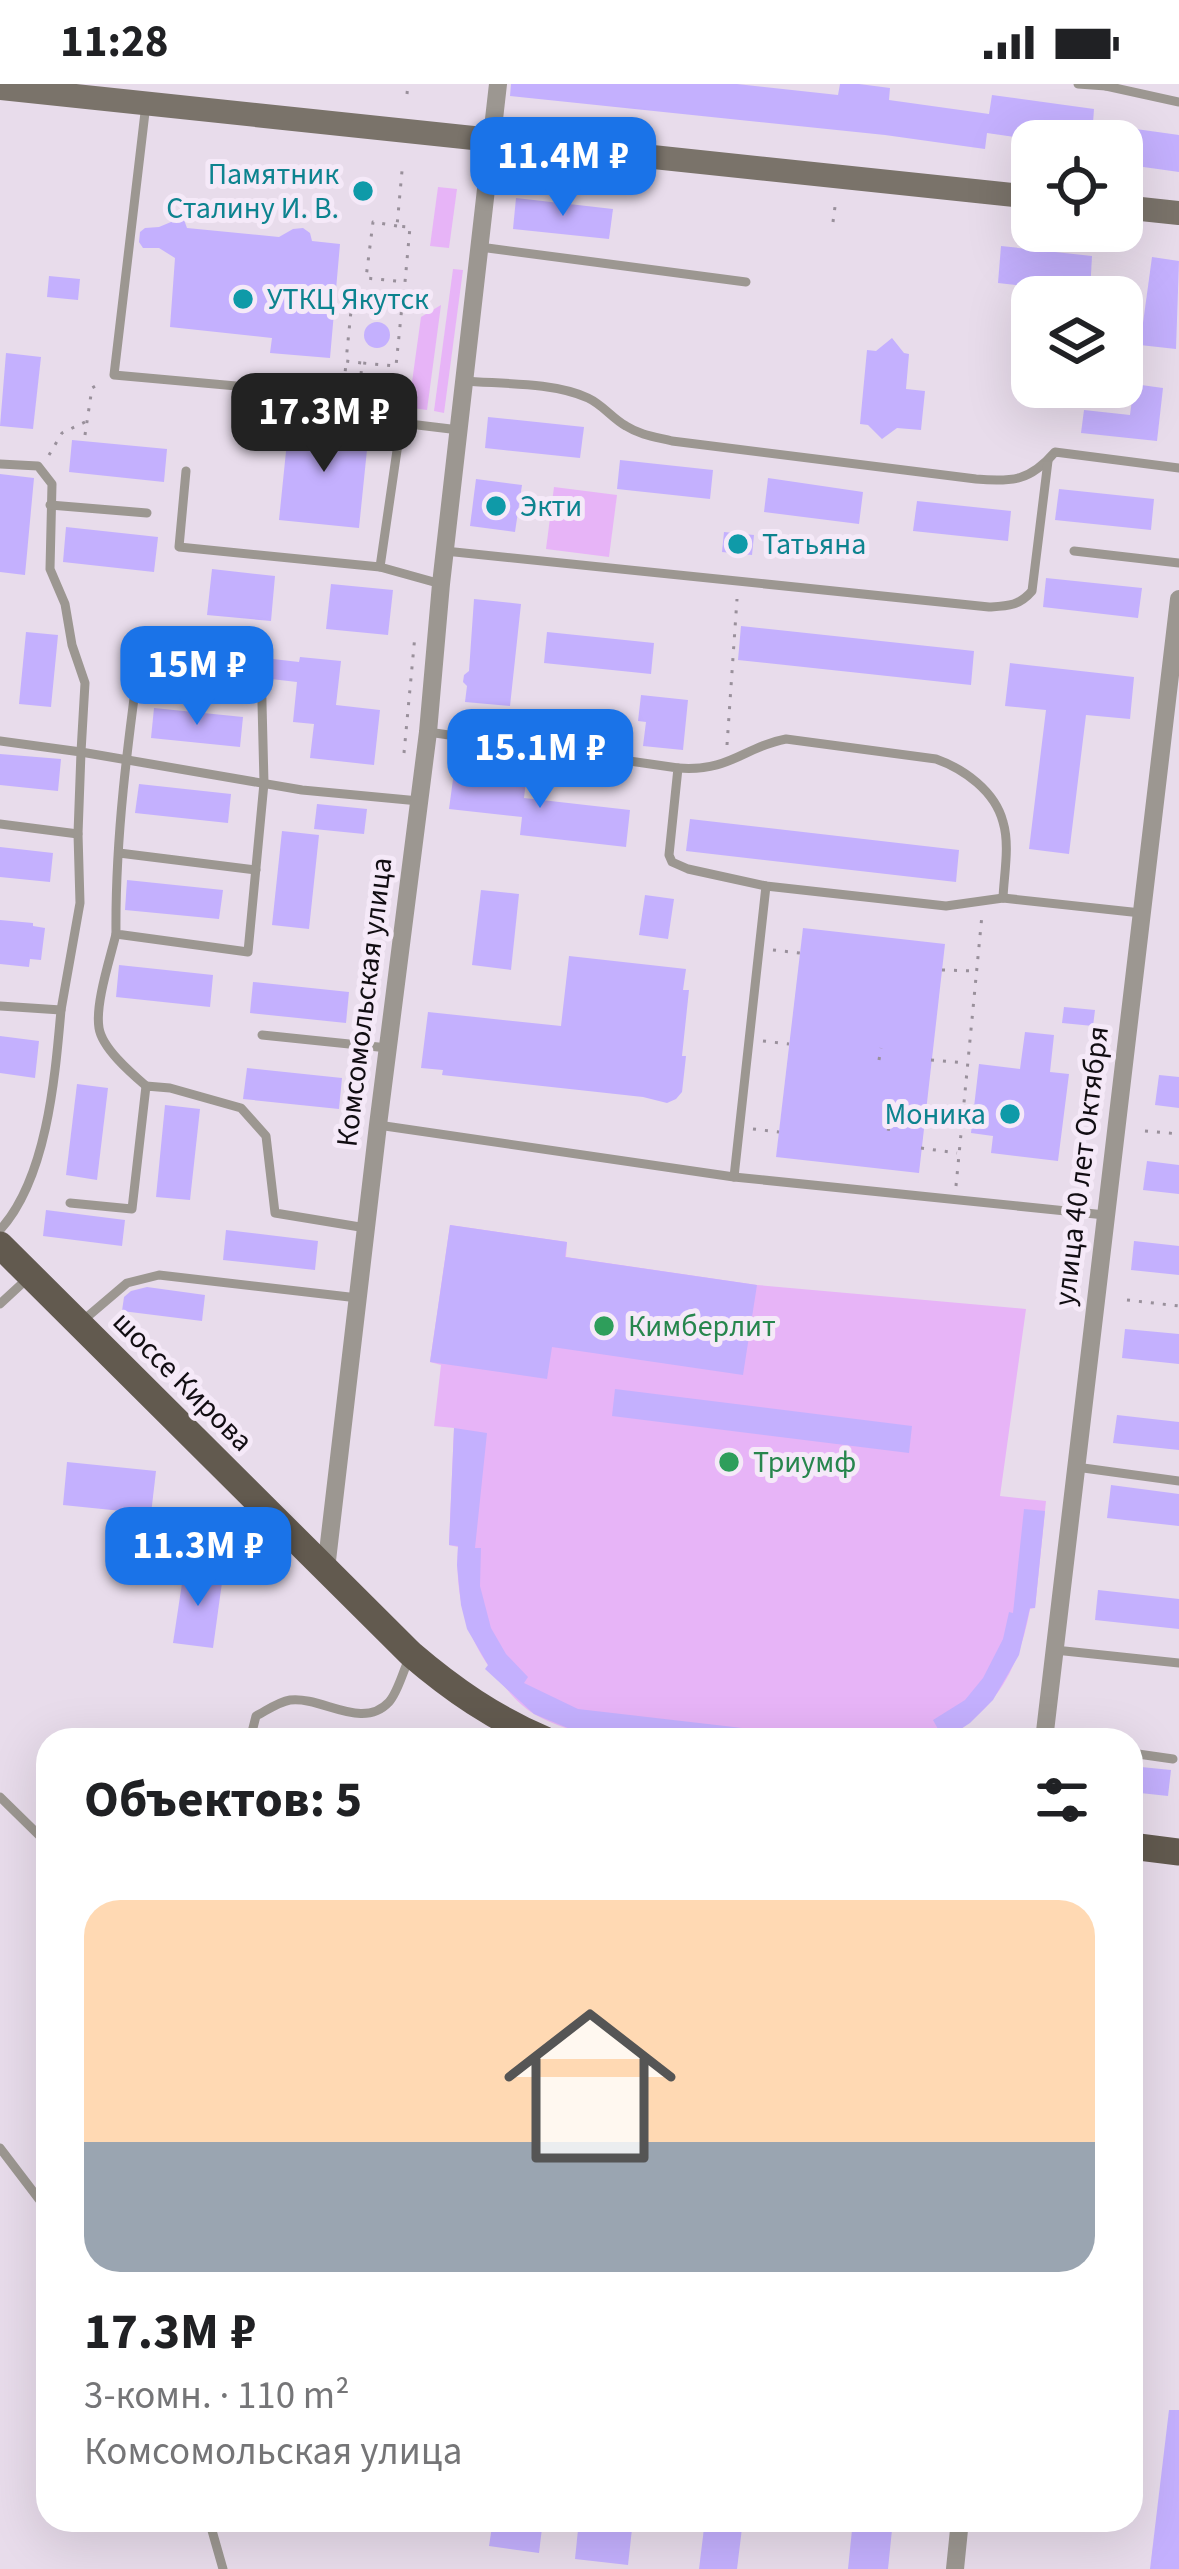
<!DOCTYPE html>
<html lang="ru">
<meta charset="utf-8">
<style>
:root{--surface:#fff;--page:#f6f6f6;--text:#202124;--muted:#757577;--accent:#1a73e8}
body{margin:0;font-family:"Source Sans 3",sans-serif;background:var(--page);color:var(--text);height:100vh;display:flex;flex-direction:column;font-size:45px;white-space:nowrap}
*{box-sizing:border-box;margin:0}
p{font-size:39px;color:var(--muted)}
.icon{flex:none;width:66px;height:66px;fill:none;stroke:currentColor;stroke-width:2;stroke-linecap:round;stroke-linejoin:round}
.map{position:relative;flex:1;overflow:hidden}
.side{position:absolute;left:36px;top:1644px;width:1107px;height:804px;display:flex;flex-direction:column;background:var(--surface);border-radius:36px;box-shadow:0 12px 48px #0002}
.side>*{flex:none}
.tools{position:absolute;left:1011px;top:36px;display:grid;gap:24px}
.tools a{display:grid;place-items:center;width:132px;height:132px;border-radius:24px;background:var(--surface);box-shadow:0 12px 48px #0002;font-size:60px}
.price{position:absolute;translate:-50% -102px;padding:0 27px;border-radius:24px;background:var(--accent);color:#fff;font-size:39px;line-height:78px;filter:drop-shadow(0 3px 6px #0008)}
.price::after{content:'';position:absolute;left:50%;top:72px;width:36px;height:27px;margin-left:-18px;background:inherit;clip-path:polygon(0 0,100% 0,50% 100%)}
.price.current{background:#222;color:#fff}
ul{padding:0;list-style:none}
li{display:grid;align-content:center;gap:24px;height:636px;padding:0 48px}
li span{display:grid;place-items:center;height:372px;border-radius:36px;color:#555}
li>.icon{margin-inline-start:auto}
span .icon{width:216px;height:216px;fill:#fffc;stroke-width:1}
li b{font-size:51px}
h2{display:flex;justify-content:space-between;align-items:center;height:144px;padding:0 48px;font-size:51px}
.status{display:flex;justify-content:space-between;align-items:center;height:84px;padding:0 60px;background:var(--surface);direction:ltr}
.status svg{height:33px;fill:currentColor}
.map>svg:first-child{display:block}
</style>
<div class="status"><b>11:28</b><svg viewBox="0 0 49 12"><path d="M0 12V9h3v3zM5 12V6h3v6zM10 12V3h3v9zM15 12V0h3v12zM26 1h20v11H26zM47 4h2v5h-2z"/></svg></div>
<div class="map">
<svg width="1179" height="2485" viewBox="0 0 1179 2485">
<rect width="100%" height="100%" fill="#e8dceb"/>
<!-- green -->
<g fill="#e7b4f7">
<polygon points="438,103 457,105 449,164 430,162"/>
<polygon points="453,185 463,186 444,329 434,327"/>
<polygon points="441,221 427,326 390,321 393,296 412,298 421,233"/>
<polygon points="554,403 617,411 609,473 546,465"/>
<path d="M450 1141 567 1158 566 1173 757 1201 1026 1225 1000 1412 1046 1417 1035 1524 1030 1525C1019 1584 997 1625 944 1656 876 1656 809 1656 742 1656 674 1656 595 1665 534 1630 517 1620 502 1600 490 1584 464 1547 455 1508 458 1463L449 1461 454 1344 434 1342 441 1281 430 1278Z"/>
</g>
<!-- building -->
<g fill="#c4b0fe">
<polygon points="511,0 737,0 838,11 840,0 859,0 890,4 889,16 989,30 992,11 1094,25 1093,39 1179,51 1179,88 1122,80 1122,57 1042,57 987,49 985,65 885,51 510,12"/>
<polygon points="516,114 613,125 609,155 513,145"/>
<polygon points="183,133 187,144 279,153 293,145 303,144 310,149 312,157 340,160 330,274 270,269 272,254 170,243 175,174 159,164 143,164 139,158 140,148 145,144 159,143"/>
<polygon points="1001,162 1092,172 1090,209 998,199"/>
<polygon points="1152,173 1179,177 1176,265 1140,261"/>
<polygon points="49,192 80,195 78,216 47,213"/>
<circle cx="377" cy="251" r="13"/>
<polygon points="892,254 904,269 909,270 906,305 925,307 921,346 897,344 882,355 868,341 860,340 867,266 876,267"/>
<polygon points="6,269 41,273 33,345 0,342"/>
<polygon points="1134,300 1163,304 1157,357 1081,349 1084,326 1130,331"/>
<polygon points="488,333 584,343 580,374 485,364"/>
<polygon points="289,338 369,346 359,444 279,436"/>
<polygon points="72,356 167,365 164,398 69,388"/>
<polygon points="620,376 713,386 710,415 617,405"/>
<polygon points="0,390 34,394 25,491 0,488"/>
<polygon points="768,394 863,408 859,440 764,428"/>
<polygon points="476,395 522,401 515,448 470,442"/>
<polygon points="1059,405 1154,415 1151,446 1055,436"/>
<polygon points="917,417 1011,427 1008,457 913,447"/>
<polygon points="66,443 158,453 154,488 63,478"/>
<polygon points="724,448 754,451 752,471 722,468"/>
<polygon points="212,485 275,492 271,537 207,531"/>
<polygon points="1046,494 1142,504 1138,534 1043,523"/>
<polygon points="331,500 393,506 388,551 326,545"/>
<polygon points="474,515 521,520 510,622 465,618 467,602 463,598 464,591 469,587"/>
<polygon points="741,542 974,567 971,601 738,576"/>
<polygon points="26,548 58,551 51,623 19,620"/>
<polygon points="547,548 654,559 651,590 544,579"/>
<polygon points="300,573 341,577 336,621 380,626 374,681 310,674 314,640 293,638 297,598 271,595 273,575 299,578"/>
<polygon points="1010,579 1134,593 1130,635 1086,631 1069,770 1029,765 1046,626 1005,622"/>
<polygon points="641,611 688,616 683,666 643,662 646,638 638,637"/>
<polygon points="154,624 243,633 240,663 151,654"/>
<polygon points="0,670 61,675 58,707 0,701"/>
<polygon points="454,688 526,697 524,714 630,726 626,763 520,751 522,733 449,725"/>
<polygon points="139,700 231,710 228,739 135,729"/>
<polygon points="317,720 367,725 364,750 314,745"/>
<polygon points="690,735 959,766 956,798 686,767"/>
<polygon points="282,747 319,751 309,845 272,841"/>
<polygon points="0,763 53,769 50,798 0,793"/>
<polygon points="127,796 223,806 219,835 125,826"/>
<polygon points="481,806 519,810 511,886 472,881"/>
<polygon points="645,811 674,815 668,855 639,851"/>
<polygon points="0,836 33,839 33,842 45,844 41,876 30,875 29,883 0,880"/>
<polygon points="803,844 945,860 919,1089 776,1073"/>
<polygon points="569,872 686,885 683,906 689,906 682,972 686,972 682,1008 676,1015 667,1019 643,1013 442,991 443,986 421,984 428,928 561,942"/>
<polygon points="119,881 213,891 210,923 116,913"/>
<polygon points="253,898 349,908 346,939 250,929"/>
<polygon points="1064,923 1095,926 1093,942 1062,939"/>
<polygon points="1025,948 1054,951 1050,988 1069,990 1058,1077 991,1069 993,1052 971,1049 979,980 1020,985"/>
<polygon points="0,952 39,957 35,994 0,989"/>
<polygon points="247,984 342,994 339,1025 243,1015"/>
<polygon points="1159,991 1179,993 1179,1024 1155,1021"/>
<polygon points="77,1000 108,1004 97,1096 66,1091"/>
<polygon points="165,1021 200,1025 190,1116 156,1113"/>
<polygon points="1147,1077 1179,1081 1179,1110 1143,1106"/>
<polygon points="46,1126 125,1136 122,1162 43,1152"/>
<polygon points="450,1141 567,1158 565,1173 757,1201 743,1291 552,1263 547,1295 430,1278"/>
<polygon points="226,1146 318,1157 315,1186 223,1176"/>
<polygon points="1134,1157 1179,1162 1179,1191 1131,1186"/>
<polygon points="147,1203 205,1211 202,1237 122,1227 124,1213 131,1207"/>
<polygon points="1125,1245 1179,1250 1179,1280 1122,1274"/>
<polygon points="615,1305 912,1342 909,1369 612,1332"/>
<polygon points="1117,1331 1179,1338 1179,1366 1113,1359"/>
<polygon points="454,1344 487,1349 475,1464 481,1464 480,1502 491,1544 506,1570 528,1593 524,1599 578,1625 751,1645 751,1656 644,1656 575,1647 534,1630 485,1585 488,1581 467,1545 461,1521 457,1481 458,1462 449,1461"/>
<polygon points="67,1378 156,1387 151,1430 63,1421"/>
<polygon points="1111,1401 1179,1410 1179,1442 1107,1434"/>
<polygon points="1024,1425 1045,1427 1035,1524 1030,1524 1019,1571 993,1616 970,1639 944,1656 933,1636 965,1616 983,1594 1003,1555 1009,1528 1013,1529"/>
<polygon points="184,1486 223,1491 213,1564 173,1559"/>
<polygon points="1098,1506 1179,1515 1179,1545 1095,1536"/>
<polygon points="1131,1682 1171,1686 1168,1712 1131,1708"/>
<polygon points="1169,2326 1179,2326 1179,2485 1150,2485"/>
<polygon points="493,2436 543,2436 539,2469 489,2462"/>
<polygon points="579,2436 633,2436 628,2481 575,2475"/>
<polygon points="705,2436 743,2436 737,2485 699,2485"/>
<polygon points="853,2436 893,2436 888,2485 848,2485"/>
</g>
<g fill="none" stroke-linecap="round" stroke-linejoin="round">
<!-- path -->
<g stroke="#99909b" stroke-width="3" stroke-dasharray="3 9" stroke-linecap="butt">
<polyline points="407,10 408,0"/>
<polyline points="833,138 836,115"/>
<polyline points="397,142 373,138 366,194 405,198 410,143 397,142 402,87"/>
<polyline points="336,311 359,314 357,335 387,338"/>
<polyline points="343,311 346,279"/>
<polyline points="359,314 362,279 346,277 352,217 402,222 396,282 362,279"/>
<polyline points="85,351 92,304 102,298"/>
<polyline points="49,371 62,349 85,338"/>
<polyline points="727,661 737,515"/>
<polyline points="404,669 415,551"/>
<polyline points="773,866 800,869"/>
<polyline points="942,886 975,887"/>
<polyline points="763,957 789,960"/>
<polyline points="879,976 881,964"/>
<polyline points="931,976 966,979"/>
<polyline points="753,1045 779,1048"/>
<polyline points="887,1045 894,1046"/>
<polyline points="1145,1047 1179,1050"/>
<polyline points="921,1064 957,1069"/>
<polyline points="956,1102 982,831"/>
<polyline points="1127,1216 1179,1222"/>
</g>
<!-- service -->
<g stroke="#9c9791" stroke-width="9">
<polyline points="1078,0 1106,2"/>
<polyline points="1106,0 1106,2 1179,18"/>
<polyline points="146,20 114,291 324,310"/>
<polyline points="480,163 746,198"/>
<path d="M464 297C501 300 554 298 588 314 603 321 612 334 626 342 640 351 656 353 672 357L976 395C1013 398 1030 397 1055 368L1179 384"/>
<polyline points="0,380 38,382 52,400 50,485 65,520 72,561 85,599 81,668 302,706 419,717"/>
<polyline points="186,387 179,463 380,483"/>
<polyline points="50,421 147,429"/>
<path d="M445 467 989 523C1008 522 1019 522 1032 507L1048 377"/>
<polyline points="1074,467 1179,479"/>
<polyline points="441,500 380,483 401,339 459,346"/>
<path d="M141 562 261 579 264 699 248 868 116 850C115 754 128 657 141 562Z"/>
<polyline points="428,648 678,684 669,771 672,778 688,785 766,802 946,822 1003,814 1141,829"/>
<polyline points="0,657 81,668 78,750 80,819 61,926"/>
<path d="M678 684C731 688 743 663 786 655L936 675C964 685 995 707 1003 738 1010 761 1004 790 1003 814"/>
<polyline points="0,740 78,750"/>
<polyline points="119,769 256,786"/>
<path d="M116 850C110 875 95 920 99 944 102 964 131 989 146 1002"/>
<path d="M0 922 61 926C55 994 47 1094 0 1146"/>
<polyline points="262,951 388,964"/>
<polyline points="378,1041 734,1093 1105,1131"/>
<polyline points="734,1093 766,802"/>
<polyline points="70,1119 132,1125 146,1002 170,1004 241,1024 266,1052 275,1129 366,1144"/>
<polyline points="0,1220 27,1195"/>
<polyline points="80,1239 127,1199 159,1191 358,1214"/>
<polyline points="1076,1383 1179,1397"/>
<polyline points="1055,1566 1179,1579"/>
<path d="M250 1656 256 1632C266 1627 278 1618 290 1616 322 1612 362 1647 389 1618 398 1608 403 1587 409 1575"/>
<polyline points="1131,1669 1173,1675"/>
<polyline points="0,1713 48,1760"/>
<polyline points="0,2064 48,2127"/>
<polyline points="209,2436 223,2485"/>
</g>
<!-- minor -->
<g stroke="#9c9791" stroke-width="18">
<polyline points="326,1485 378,1041 428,648 441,500 498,0"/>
<polyline points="1044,1656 1179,515"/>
<polyline points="955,2485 960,2436"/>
</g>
<!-- secondary -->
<g stroke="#7a736a" stroke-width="24">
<polyline points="0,4 1032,113"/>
<polyline points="1122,123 1179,129"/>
</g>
<!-- primary -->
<g stroke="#625a4f" stroke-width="27">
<path d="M0 1161 411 1570C453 1606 494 1634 545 1656"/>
<polyline points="1131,1762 1179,1768"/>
</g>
</g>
<!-- markers -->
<g fill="#0f9aa8" stroke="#f5e9f8" stroke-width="4.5">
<circle cx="363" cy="107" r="12"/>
<circle cx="243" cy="215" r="12"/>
<circle cx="496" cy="422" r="12"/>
<circle cx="738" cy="460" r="12"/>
<circle cx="1010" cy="1030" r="12"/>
</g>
<g fill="#2e9e5b" stroke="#f5e9f8" stroke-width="4.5">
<circle cx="604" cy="1242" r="12"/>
<circle cx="729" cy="1378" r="12"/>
</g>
<g text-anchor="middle" stroke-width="10" stroke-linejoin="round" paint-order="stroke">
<!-- culture labels -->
<g font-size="30" fill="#0d838f" stroke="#f5e9f8" text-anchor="start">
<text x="339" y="100" text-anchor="end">Памятник<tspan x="339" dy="34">Сталину И. В.</tspan></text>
<text x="267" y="225">УТКЦ Якутск</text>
<text x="520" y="432">Экти</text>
<text x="762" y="470">Татьяна</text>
<text x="986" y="1040" text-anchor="end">Моника</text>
</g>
<!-- street labels -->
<g font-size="30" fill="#110d12" stroke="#f5e9f8">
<text transform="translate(364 918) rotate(-83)" y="10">Комсомольская улица</text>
<text transform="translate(1081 1082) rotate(-83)" y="10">улица 40 лет Октября</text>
<text transform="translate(183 1297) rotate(45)" y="10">шоссе Кирова</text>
</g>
<!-- leisure labels -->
<g font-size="30" fill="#27864d" stroke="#f5e9f8" text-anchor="start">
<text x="628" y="1252">Кимберлит</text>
<text x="753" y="1388">Триумф</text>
</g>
</g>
</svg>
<div class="tools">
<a><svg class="icon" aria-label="locate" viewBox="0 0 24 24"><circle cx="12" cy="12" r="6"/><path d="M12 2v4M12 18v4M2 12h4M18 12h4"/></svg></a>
<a><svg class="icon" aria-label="layers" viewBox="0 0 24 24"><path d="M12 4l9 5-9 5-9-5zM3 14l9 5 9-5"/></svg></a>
</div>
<b class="price" style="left:563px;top:135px">11.4M ₽</b>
<b class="price current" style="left:324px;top:391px">17.3M ₽</b>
<b class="price" style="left:197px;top:644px">15M ₽</b>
<b class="price" style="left:540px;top:727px">15.1M ₽</b>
<b class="price" style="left:198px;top:1525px">11.3M ₽</b>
<section class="side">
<h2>Объектов: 5<svg class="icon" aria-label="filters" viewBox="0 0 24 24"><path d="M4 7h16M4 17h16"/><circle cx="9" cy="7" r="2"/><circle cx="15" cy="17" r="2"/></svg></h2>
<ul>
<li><span style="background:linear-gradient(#ffd9b3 65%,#9aa5b1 0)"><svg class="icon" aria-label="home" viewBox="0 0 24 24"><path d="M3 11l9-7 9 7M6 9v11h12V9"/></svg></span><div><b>17.3M ₽</b><p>3-комн. · 110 m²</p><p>Комсомольская улица</p></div></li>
</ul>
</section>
</div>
